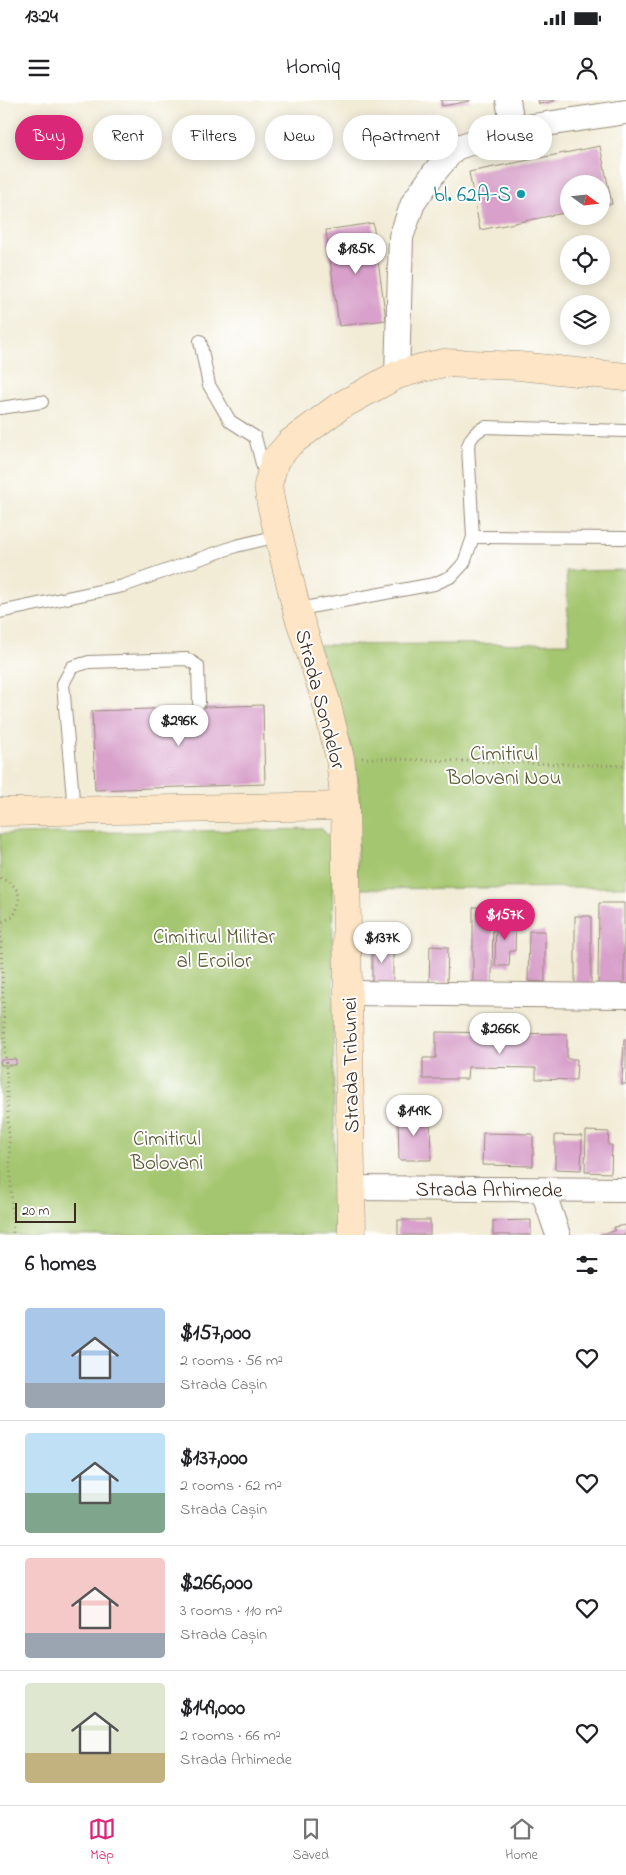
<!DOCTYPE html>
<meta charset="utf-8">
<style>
:root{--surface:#fff;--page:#f6f6f6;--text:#202124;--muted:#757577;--line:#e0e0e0;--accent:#db2777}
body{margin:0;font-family:"Indie Flower",sans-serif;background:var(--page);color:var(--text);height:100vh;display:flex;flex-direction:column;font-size:19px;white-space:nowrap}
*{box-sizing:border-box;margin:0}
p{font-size:16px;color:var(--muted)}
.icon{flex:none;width:28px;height:28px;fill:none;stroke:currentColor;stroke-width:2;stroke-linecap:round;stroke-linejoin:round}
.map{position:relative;height:1135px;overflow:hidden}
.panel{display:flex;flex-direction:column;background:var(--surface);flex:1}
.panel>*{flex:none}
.top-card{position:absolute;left:15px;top:15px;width:596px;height:45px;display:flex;gap:10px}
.needle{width:32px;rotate:105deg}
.controls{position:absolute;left:560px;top:75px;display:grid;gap:10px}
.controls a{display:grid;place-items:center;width:50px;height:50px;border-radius:50%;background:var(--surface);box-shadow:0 2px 12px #0003;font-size:25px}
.scale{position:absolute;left:15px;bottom:12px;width:61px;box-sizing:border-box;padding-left:5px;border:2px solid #3b2a1e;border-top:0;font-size:14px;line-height:18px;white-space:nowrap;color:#3b2a1e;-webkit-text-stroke:4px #fff;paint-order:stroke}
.price{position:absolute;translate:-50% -42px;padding:0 11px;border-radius:18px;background:#fff;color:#222;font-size:16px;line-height:32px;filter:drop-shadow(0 1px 2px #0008)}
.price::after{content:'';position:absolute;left:50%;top:30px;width:15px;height:11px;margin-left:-8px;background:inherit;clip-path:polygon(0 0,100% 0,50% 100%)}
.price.on{background:var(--accent);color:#fff}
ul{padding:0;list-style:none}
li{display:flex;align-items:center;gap:15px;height:125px;padding:0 25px}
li+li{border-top:1px solid var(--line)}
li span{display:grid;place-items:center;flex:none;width:140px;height:100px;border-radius:5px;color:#555}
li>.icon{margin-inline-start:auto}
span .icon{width:60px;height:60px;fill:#fffc;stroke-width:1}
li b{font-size:21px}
h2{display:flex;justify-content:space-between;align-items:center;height:60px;padding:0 25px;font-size:21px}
.tag{padding:0 18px;border-radius:22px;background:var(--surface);box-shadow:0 2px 12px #0003;font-size:18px;line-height:45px}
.tag.on{background:var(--accent);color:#fff}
.status{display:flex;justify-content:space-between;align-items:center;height:35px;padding:0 25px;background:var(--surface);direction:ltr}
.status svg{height:14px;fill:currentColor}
header{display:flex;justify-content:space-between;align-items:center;height:65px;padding:0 25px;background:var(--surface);font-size:22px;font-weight:600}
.dock{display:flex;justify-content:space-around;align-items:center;height:70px;border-top:1px solid var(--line);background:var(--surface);font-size:14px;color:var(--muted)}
.dock a{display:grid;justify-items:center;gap:2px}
.dock .on{color:var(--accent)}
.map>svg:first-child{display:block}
</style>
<div class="status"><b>13:24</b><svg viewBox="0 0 49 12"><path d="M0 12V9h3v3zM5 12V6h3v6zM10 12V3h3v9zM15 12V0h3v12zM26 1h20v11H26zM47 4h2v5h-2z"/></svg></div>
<header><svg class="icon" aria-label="menu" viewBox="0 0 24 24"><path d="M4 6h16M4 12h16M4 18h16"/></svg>Homiq<svg class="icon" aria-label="person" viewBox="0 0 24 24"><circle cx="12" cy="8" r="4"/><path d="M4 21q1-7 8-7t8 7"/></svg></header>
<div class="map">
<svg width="626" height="1135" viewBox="0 0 626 1135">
<rect width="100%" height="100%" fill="#fff"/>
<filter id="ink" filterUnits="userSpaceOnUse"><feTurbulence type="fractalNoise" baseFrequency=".02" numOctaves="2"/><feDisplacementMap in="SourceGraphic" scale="10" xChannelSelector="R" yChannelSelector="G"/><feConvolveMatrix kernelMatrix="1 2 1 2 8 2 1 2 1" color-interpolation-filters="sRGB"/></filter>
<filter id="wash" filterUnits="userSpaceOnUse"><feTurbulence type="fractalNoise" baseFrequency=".0096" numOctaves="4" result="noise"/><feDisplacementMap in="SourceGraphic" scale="20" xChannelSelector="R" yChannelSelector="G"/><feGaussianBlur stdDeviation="1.12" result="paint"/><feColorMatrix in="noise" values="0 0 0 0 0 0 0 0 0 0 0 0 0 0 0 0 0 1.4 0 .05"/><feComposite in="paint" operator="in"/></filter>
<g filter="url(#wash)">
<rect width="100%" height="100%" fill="#f2ecd7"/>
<!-- green -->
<g fill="#a5c66f" stroke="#707846">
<polygon points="626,470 626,787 356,789 359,692 355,658 318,545 569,543 566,471"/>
<polygon points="322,729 332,739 335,1135 0,1135 0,734"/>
</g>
<g id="blocks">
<!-- building -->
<g fill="#d8a0ca">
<polygon points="441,0 470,0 470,1 442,6"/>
<polygon points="538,0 555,0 555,1 539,4"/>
<polygon points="600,46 612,104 601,106 601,84 569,84 569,112 480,130 469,72"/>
<polygon points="373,123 386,220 339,226 326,130"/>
<polygon points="263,605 265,684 95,690 92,611"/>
<polygon points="599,803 624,803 624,886 598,886"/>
<polygon points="473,807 493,807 492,883 473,883"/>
<rect x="575" y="816" width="16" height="70"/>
<polygon points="496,818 516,819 515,851 510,851 509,866 495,866"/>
<polygon points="529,831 545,831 545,882 528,881"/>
<rect x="372" y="845" width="21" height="39"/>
<polygon points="430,846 448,847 447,884 429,884"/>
<polygon points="436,932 567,934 567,959 577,959 576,980 536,979 536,968 468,967 467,979 423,979 423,958 436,958"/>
<polygon points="624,939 626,939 626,984 622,984"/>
<polygon points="16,959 16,965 1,965 0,960"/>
<polygon points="398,1014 430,1014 431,1060 399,1060"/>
<polygon points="586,1031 609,1032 608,1045 612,1045 611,1073 585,1072"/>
<polygon points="483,1033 533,1034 533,1066 482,1065"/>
<polygon points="555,1035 582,1036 581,1070 555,1069"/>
<rect x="398" y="1120" width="32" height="15"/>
<polygon points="531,1120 531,1135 493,1135 493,1121"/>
<polygon points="626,1125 626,1135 598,1135 615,1131 614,1127"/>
</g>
</g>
</g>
<g filter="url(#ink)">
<use href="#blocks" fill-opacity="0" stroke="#968b7a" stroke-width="1"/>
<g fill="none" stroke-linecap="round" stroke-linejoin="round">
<defs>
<g id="lane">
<polyline points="200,241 209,285 230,321 255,337 265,375"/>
<polyline points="0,308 42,302"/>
<polyline points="473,437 626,438"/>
<path d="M297 511 310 507 434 484 452 476 464 463 473 437 468 346C471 336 476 331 485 327L626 331"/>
<polyline points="0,512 123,486 236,446 278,436"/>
<polyline points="74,710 63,584 72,567 89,562 187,559 198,566 199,603"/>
</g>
<g id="street">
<polyline points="508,0 513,29"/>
<polyline points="397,275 401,137 413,103 434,73 455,48 513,29 626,12"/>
<polyline points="349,893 626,896"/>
<path id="s1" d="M351 1088 626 1090"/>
<polyline points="543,1091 558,1135"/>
</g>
<g id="secondary">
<polyline points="0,712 345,706"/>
<polyline points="352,1135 345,706 340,659 326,601 297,511 271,404 268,385 275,360 290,343 340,306 397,275 421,268 444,263 519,266 626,277"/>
</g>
</defs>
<!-- lane casing -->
<use href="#lane" stroke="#968b7a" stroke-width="14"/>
<!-- street casing -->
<use href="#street" stroke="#968b7a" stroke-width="26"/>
<!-- secondary casing -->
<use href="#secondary" stroke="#968b7a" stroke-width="29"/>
<!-- path -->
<g stroke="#968b7a" stroke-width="3" stroke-dasharray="1 4" stroke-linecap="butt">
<polyline points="362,658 626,666"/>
<path d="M0 778C21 785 23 799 13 817L1 822"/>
<polyline points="0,822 13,1135"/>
</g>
<!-- lane -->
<use href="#lane" stroke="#fff" stroke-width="12"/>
<!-- street -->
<use href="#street" stroke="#fff" stroke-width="24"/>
<!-- secondary -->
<use href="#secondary" stroke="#fde5c5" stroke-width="28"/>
</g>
</g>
<!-- markers -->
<circle fill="#0f9aa8" stroke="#fff" stroke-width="2" cx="521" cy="94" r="5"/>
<g text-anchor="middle" stroke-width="4" stroke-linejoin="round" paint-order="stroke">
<!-- culture labels -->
<g font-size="21" fill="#0d838f" stroke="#fff" text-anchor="end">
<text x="511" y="101">bl. 62A-S</text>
</g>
<!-- street labels -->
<g font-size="21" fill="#3b2a1e" stroke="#fff">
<text transform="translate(321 599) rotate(75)" y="7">Strada Sondelor</text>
<text transform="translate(350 965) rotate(-91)" y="7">Strada Tribunei</text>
<text dy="7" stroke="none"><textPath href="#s1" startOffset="138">Strada Arhimede</textPath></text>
</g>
<!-- park labels -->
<g font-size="21" fill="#5b5936" stroke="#fff">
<text x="504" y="660">Cimitirul<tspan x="504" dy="24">Bolovani Nou</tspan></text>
<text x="214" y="843">Cimitirul Militar<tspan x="214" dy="24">al Eroilor</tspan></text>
<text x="167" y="1045">Cimitirul<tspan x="167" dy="24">Bolovani</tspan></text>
</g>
</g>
</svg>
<div class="controls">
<a><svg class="needle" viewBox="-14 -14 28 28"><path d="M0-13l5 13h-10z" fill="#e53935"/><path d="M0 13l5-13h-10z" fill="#757577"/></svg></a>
<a><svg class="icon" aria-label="locate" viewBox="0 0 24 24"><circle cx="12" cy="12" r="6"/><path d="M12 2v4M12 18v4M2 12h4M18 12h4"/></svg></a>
<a><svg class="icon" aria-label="layers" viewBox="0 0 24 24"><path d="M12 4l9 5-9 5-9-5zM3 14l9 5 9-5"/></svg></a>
</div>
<div class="scale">20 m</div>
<b class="price" style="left:356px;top:175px">$185K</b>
<b class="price" style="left:179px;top:647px">$296K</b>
<b class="price on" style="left:505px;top:841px">$157K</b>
<b class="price" style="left:382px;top:864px">$137K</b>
<b class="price" style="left:500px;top:955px">$266K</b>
<b class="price" style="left:414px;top:1037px">$149K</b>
<div class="top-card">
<a class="tag on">Buy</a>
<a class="tag">Rent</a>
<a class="tag">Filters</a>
<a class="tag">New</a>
<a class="tag">Apartment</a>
<a class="tag">House</a>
</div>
</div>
<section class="panel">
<h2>6 homes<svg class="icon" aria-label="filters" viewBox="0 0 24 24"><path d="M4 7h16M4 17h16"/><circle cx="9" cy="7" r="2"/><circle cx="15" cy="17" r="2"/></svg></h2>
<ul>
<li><span style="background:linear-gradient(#a9c7e8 75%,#9aa5b1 0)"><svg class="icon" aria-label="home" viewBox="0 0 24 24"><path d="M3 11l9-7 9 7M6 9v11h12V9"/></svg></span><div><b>$157,000</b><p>2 rooms · 56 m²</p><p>Strada Cașin</p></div><svg class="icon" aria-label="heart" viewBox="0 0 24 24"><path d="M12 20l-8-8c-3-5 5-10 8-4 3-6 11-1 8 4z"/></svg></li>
<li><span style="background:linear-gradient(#bfe0f5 60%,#7fa58c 0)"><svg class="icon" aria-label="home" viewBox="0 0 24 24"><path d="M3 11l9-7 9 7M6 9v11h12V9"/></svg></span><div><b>$137,000</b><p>2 rooms · 62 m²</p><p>Strada Cașin</p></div><svg class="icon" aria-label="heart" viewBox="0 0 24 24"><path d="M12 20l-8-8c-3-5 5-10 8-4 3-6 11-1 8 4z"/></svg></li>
<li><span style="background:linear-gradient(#f6c9c9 75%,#9aa5b1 0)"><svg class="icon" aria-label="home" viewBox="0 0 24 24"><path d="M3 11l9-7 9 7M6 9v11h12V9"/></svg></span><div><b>$266,000</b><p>3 rooms · 110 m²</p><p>Strada Cașin</p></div><svg class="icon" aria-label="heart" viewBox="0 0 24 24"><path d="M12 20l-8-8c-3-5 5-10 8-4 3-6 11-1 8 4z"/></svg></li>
<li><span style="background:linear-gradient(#dfe7d0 70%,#c2b280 0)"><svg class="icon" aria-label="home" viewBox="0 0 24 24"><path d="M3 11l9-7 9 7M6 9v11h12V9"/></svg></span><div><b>$149,000</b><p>2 rooms · 66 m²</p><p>Strada Arhimede</p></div><svg class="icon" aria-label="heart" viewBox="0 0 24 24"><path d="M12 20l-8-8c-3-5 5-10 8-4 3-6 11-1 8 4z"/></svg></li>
</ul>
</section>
<nav class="dock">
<a class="on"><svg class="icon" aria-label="map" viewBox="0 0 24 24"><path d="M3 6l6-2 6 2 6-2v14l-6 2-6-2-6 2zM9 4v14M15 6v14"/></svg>Map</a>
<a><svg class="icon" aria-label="saved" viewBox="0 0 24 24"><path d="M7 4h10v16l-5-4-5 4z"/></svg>Saved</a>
<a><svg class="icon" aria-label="home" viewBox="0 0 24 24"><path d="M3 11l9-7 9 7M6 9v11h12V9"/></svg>Home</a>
</nav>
